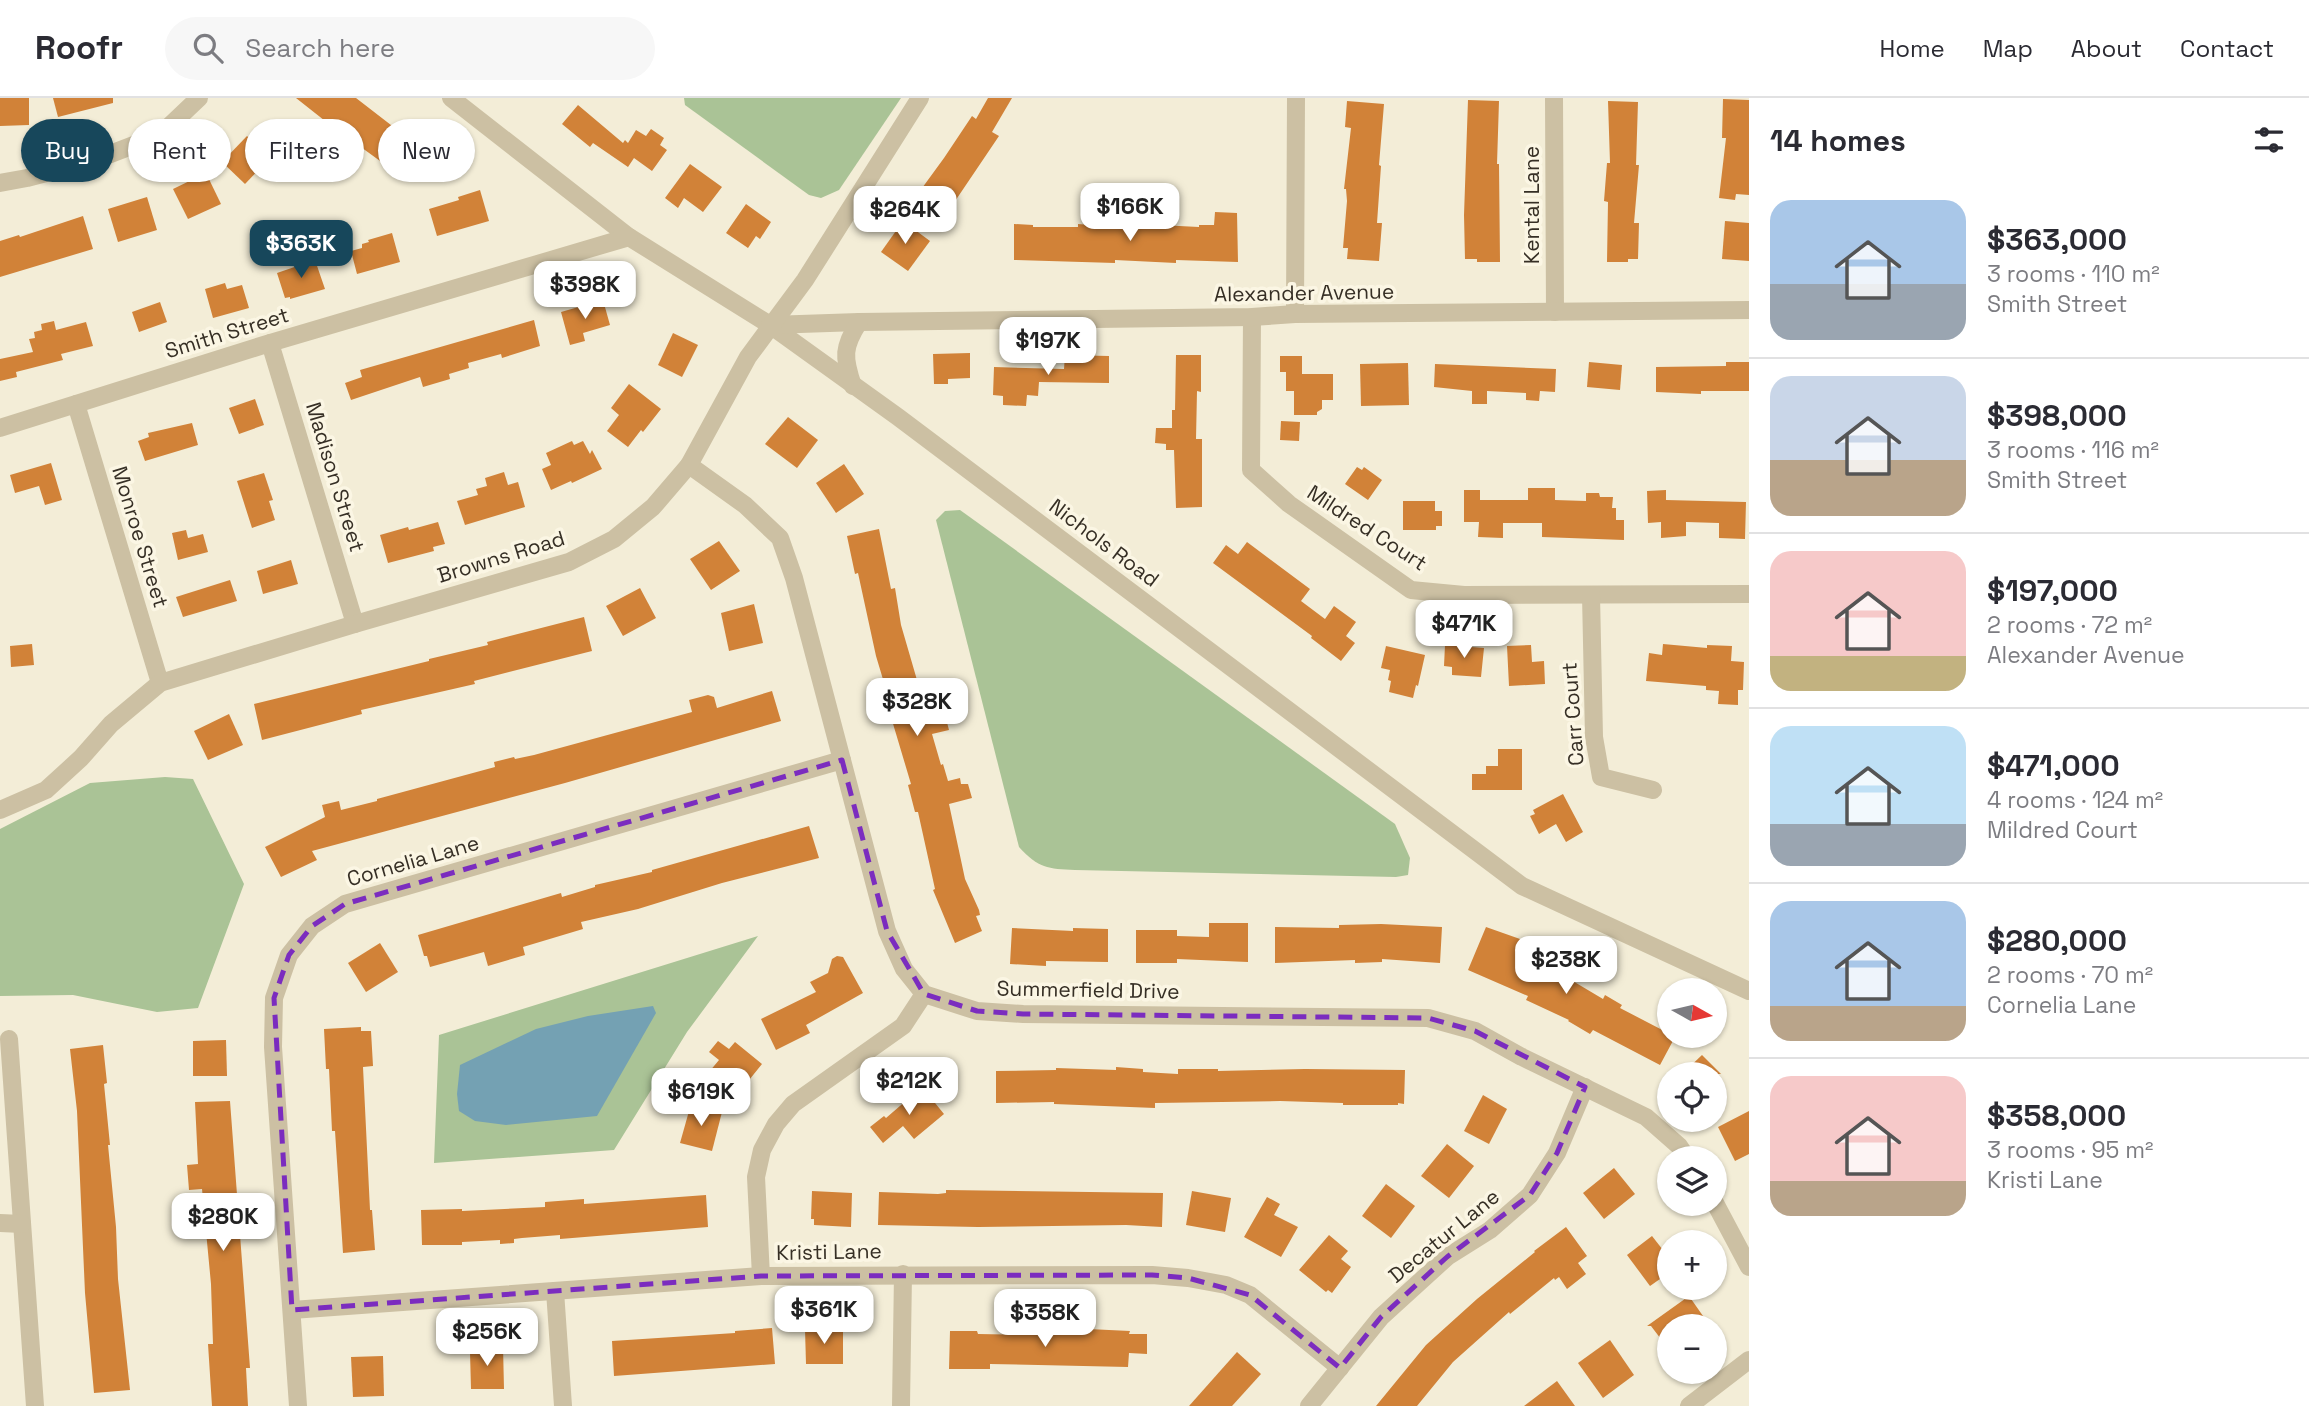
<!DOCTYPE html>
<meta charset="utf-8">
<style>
:root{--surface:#fff;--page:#f7f7f7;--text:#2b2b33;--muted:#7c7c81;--line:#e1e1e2;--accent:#17475b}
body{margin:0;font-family:"Space Grotesk",sans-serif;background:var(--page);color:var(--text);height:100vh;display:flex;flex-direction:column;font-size:26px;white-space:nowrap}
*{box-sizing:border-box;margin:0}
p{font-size:23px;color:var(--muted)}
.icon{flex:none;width:38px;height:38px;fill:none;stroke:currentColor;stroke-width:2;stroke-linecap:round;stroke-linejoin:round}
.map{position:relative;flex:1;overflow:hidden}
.drawer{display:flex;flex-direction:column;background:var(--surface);width:560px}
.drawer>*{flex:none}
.hud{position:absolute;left:21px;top:21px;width:665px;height:63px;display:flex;gap:14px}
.needle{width:46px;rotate:98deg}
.tools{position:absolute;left:1657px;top:880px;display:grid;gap:14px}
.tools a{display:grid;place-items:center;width:70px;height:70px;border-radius:50%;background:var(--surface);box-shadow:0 2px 5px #0004;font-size:35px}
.price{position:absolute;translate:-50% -60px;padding:0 16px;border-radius:14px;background:#fff;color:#222;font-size:23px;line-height:46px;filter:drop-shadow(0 2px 4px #0008)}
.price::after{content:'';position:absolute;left:50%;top:42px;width:21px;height:16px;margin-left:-10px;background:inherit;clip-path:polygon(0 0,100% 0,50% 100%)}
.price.selected{background:var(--accent);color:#fff}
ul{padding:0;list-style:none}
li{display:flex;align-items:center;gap:21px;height:175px;padding:0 21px}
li+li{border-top:2px solid var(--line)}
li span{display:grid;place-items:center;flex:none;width:196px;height:140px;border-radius:21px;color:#555}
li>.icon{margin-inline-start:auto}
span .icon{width:84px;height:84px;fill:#fffc;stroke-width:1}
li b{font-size:30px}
h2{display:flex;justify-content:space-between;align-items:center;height:84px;padding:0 21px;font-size:30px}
.tag{padding:0 24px;border-radius:32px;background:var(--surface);box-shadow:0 2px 5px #0004;font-size:24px;line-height:63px}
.tag.selected{background:var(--accent);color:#fff}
header{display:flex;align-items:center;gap:42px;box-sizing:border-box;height:98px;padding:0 35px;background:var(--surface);border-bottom:2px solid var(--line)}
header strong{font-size:33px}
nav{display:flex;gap:38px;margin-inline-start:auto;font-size:24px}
.search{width:490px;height:63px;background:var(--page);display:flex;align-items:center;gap:18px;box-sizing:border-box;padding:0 24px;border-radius:38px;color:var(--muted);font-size:26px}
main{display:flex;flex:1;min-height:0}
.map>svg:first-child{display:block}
</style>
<header>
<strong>Roofr</strong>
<div class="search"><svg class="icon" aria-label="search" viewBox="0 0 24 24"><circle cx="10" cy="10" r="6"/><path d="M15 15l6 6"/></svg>Search here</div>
<nav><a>Home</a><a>Map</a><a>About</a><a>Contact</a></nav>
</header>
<main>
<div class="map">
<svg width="1749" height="1308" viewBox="0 0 1749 1308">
<rect width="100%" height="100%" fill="#f3edd7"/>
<!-- green -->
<g fill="#aac396">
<polygon points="684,0 901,0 839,92 821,100 809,97 685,7"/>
<path d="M960 412 1395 726 1410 760 1408 777 1396 779 1075 772C1048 771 1038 770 1019 749L936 422 945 413Z"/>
<polygon points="165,679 193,681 244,786 198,910 157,914 73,897 0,898 0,731 90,685"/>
<polygon points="758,838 687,934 614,1052 434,1065 439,937"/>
</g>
<!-- water -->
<polygon fill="#74a1b3" points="653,908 656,915 597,1018 506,1027 475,1023 459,1013 457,996 460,967 536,931 588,918"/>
<!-- building -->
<g fill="#d18238">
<polygon points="0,0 29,0 29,27 0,28"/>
<polygon points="53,0 113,0 113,5 58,19"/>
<polygon points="296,0 356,0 422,51 402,79 354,44 346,54 327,39 334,30"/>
<polygon points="988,0 1012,0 992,34 999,38 945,118 917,97 944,60 972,18 976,21"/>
<polygon points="1723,1 1749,2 1749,97 1736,96 1735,102 1719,100 1726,40 1722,40"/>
<polygon points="1468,2 1499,3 1497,66 1499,66 1500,164 1477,164 1477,161 1465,161 1464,117"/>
<polygon points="1347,3 1384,6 1379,67 1381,68 1377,125 1382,125 1379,163 1347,161 1348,150 1343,150 1347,103 1346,91 1344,91 1351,30 1345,29"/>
<polygon points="1608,3 1638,4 1636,67 1639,67 1634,125 1639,125 1638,161 1628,161 1628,164 1607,164 1608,104 1604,103 1607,65 1610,65"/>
<polygon points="578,7 623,45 625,42 628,45 636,32 646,38 651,31 664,40 660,47 667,52 652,73 634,60 628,69 593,45 590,49 562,26"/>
<polygon points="247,38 270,60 245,86 222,64"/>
<polygon points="690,66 722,89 703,114 684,100 678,110 665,100"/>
<polygon points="206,75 221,106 188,121 173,91"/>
<polygon points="480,92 489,123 437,138 429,111 459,102 458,99"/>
<polygon points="147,99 157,132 118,144 108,111"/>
<polygon points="746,106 771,124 760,141 756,138 748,150 726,135"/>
<polygon points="1215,114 1237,115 1238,164 1176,162 1176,165 1115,162 1115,165 1014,162 1014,126 1033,127 1033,129 1078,129 1078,126 1139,131 1139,126 1199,129 1199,127 1214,127"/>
<polygon points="83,118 93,151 0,179 0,143 19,137 20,139"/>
<polygon points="903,123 930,143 908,173 881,154"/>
<polygon points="1725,123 1749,125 1749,163 1722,161"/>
<polygon points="392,135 400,164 357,176 351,153 362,150 362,146 369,144 368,142"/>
<polygon points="315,162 325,191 290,201 290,199 285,200 277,175"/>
<polygon points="225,185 227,191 242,187 249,210 213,220 205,191"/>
<polygon points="603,202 610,227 583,235 585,243 570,247 561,214"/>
<polygon points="160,204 167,224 139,234 132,214"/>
<polygon points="534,222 540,248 502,260 501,256 468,265 469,270 449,276 450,281 423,289 420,279 351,302 345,285 362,279 360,272"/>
<polygon points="54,223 56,232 86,224 93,248 61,256 63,262 16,274 17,279 0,283 0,261 33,254 29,241 35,240 34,234 42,232 41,226"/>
<polygon points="673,235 698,247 682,279 658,267"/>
<polygon points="970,255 970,280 948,281 948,286 934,286 933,256"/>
<polygon points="1065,257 1109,258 1109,285 1039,284 1038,298 1027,297 1026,308 1003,307 1003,298 993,297 994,269 1064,271"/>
<polygon points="1176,257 1201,257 1201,294 1197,293 1196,341 1202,341 1202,409 1176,410 1174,352 1166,352 1166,346 1155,345 1156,330 1172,330 1172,312 1175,312"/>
<polygon points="1280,258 1302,258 1302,276 1333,276 1333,302 1322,302 1322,311 1317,314 1317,317 1294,317 1294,293 1286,293 1286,274 1280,274"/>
<polygon points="1589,264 1622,267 1620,292 1587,289"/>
<polygon points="1726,264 1749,264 1749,293 1701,293 1701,296 1656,294 1656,269 1726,268"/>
<polygon points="1408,265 1409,307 1361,308 1360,266"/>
<polygon points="1435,266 1556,271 1555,294 1540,293 1539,303 1526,302 1526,295 1487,293 1487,306 1472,306 1472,293 1434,289"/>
<polygon points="629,286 661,311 643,334 641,332 628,349 607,333 619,317 611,310"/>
<polygon points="255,301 264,327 239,336 229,310"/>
<polygon points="788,319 818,342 797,370 765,346"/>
<polygon points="1281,323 1300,324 1299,343 1280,342"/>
<polygon points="192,325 198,347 145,363 138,343 149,339 148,335"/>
<polygon points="572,343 574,347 583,343 590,356 592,352 602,371 572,385 571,383 551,392 542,371 551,367 546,355"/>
<polygon points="51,365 62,402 45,407 39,388 15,395 10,377"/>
<polygon points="844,366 864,396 836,415 816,385"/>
<polygon points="1357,369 1362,372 1364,369 1382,382 1368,402 1345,386"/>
<polygon points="504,374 508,387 518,384 525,409 465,427 457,403 478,397 476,391 487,388 485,380"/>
<polygon points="264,375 273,402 269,403 275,422 252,430 237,383"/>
<polygon points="1528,390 1555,390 1555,402 1586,403 1586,395 1599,395 1600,399 1613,399 1612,410 1616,410 1616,422 1624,422 1624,442 1542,439 1542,425 1503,425 1503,440 1478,439 1479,424 1464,424 1464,392 1480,392 1480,402 1528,402"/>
<polygon points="1666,392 1666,402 1746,404 1745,441 1719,440 1719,425 1686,424 1686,438 1661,440 1661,424 1648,425 1647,393"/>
<polygon points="1403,403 1435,403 1435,413 1442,413 1442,428 1436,428 1436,432 1403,432"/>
<polygon points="438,424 445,446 433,449 434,453 388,465 380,437 408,429 409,432"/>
<polygon points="879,431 891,491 895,490 901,527 926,613 943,609 949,632 932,636 941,667 943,666 948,683 960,680 961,686 968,686 972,700 949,706 965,781 979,812 980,817 976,818 982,833 955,845 933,792 935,791 918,714 915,714 908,687 911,686 891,619 894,618 876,558 858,475 855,476 847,438"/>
<polygon points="186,432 188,440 203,436 208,454 178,462 172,435"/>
<polygon points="719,443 740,473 711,492 690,461"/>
<polygon points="1247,444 1310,491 1301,503 1325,521 1334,508 1356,524 1346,538 1355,545 1341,563 1311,540 1312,538 1213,465 1226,447 1238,456"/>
<polygon points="291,462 298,486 263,496 257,473"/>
<polygon points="230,482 237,503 183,519 176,499"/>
<polygon points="640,490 656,520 623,538 606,508"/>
<polygon points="754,506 763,545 729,553 721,515"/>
<polygon points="584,519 592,553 474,583 475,586 361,612 362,616 262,642 254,606 429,563 429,561 488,547 487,544"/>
<polygon points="32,546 34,567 11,569 10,548"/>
<polygon points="1663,546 1707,550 1707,547 1732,548 1731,563 1744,564 1743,592 1738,592 1738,607 1718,606 1719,593 1706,592 1706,588 1646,583 1649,555 1662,557"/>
<polygon points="1445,547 1484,550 1481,579 1452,577 1452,569 1444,568"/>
<polygon points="1531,547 1532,564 1544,563 1545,586 1509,588 1507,548"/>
<polygon points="1386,548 1425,557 1418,588 1416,587 1413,600 1389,594 1391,583 1388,582 1390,572 1381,570"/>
<polygon points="772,593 781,623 565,685 312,753 317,762 281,779 265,749 325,719 322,707 339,703 341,712 377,703 377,701 495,669 494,664 514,659 515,661 534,657 692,614 689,602 708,597 714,599 717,610"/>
<polygon points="229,616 243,647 208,662 194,633"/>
<polygon points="1498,651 1522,651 1522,692 1472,692 1472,676 1486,676 1486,668 1498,668"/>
<polygon points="1563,696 1583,734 1566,744 1556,726 1539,736 1530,718 1535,716 1533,712"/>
<polygon points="809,728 819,760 722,785 638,811 581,824 583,831 523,849 525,857 488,868 484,854 430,869 427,858 424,858 418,837 561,795 562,799 595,789 595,787 652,774 652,772 691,761"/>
<polygon points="1209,825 1248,825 1248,864 1177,861 1177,865 1136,865 1136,832 1177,832 1177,838 1209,839"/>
<polygon points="1381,826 1442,829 1440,865 1382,861 1382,864 1355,865 1355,862 1275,865 1275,829 1339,830 1339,827"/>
<polygon points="1486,829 1520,841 1515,853 1553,871 1556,864 1570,870 1566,879 1603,901 1605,897 1622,907 1620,910 1670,936 1670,938 1675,939 1660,967 1593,932 1590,936 1568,923 1569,922 1526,902 1528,898 1468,872"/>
<polygon points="1012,830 1073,833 1073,830 1108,831 1108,864 1046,863 1046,868 1010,866"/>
<polygon points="380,845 398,874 366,894 348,865"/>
<polygon points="837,858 843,859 863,895 806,927 810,935 776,952 761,921 816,894 810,884 828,875 832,861"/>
<polygon points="361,929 361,933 371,933 373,968 363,969 370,1112 372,1112 375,1152 343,1155 335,1033 332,1033 329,971 326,971 324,931"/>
<polygon points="226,942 227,978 193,978 193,943"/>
<polygon points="718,943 729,951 735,944 762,966 737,997 709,974 719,962 709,954"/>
<polygon points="103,947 107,985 104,986 110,1047 108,1047 116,1129 118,1181 130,1292 94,1295 85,1195 77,1013 70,951"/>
<polygon points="1702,957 1721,976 1682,976"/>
<polygon points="1116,969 1143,971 1143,974 1178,976 1178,971 1218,971 1218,973 1305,971 1405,972 1404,1006 1398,1005 1398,1007 1343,1007 1343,1005 1280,1003 1155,1005 1155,1010 1054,1006 1054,1004 996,1005 996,973 1056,972 1056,970 1116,972"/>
<polygon points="922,989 944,1016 914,1041 903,1028 883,1045 870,1029 884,1018 886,1020"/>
<polygon points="1483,997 1507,1011 1489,1046 1464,1033"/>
<polygon points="230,1003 250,1270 246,1270 248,1308 212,1308 208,1246 213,1246 211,1186 202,1091 189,1092 187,1067 198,1066 195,1004"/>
<polygon points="691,1006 722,1014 712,1053 680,1045"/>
<polygon points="1749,1013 1749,1056 1735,1063 1718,1029"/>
<polygon points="1447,1046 1474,1068 1449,1100 1421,1078"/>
<polygon points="1614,1070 1635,1096 1604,1121 1583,1095"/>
<polygon points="1386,1086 1415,1108 1391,1140 1362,1118"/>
<polygon points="946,1092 1163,1095 1162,1129 1126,1127 978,1129 878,1127 879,1094 938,1096 946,1095"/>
<polygon points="812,1093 852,1095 851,1129 814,1127 814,1121 811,1121"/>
<polygon points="1192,1093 1231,1100 1225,1134 1186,1127"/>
<polygon points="706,1097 708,1129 560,1141 560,1137 522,1140 514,1141 514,1145 500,1146 500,1142 462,1144 462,1147 422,1147 421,1112 462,1111 462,1113 545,1109 545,1104 584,1101 584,1106"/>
<polygon points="1267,1099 1280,1106 1274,1117 1298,1129 1281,1159 1244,1139"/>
<polygon points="1566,1129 1587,1158 1578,1165 1586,1176 1567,1191 1559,1179 1555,1182 1554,1180 1510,1216 1509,1214 1453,1264 1417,1308 1376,1308 1426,1247 1477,1201 1535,1154 1534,1153"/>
<polygon points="1329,1137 1348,1153 1341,1161 1351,1169 1332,1195 1328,1192 1326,1194 1299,1172"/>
<polygon points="1652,1138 1670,1161 1670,1174 1650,1188 1627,1157"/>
<polygon points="1689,1198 1710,1228 1670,1228 1670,1253 1651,1228 1647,1228"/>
<polygon points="772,1230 775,1266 614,1278 612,1243 735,1235 735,1233"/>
<polygon points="805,1231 843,1231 843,1266 806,1266"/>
<polygon points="1088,1231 1130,1233 1129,1236 1147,1236 1147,1256 1129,1255 1128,1269 990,1266 990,1271 949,1271 950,1233 977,1233 978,1236 1026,1237 1026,1233 1088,1233"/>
<polygon points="1610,1242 1634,1277 1603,1300 1578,1265"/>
<polygon points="503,1248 504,1291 471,1291 470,1254 478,1254 478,1249"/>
<polygon points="1237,1254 1261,1276 1232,1308 1189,1308"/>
<polygon points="383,1258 384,1298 353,1299 351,1259"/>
<polygon points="1557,1283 1575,1308 1524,1308"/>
</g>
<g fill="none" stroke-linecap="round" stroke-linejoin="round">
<!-- minor -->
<g stroke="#ccc0a3" stroke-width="18">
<polyline points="451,0 629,139 770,227 898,319 1522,788 1749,893"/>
<polyline points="1554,0 1555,214"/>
<polyline points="0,85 27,80 92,63 160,37 199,0"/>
<polyline points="1295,216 1296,0"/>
<polyline points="1252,219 1251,372 1289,406 1411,492 1464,497 1749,496"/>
<polyline points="770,227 859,224 1252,219 1295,216 1749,212"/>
<polyline points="270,245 355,526"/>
<path d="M853 288C843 259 843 249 859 224"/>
<polyline points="76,306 160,585"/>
<polyline points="0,330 270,245 629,139"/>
<polyline points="689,367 745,407 780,440 794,480 887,833 904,871 924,896 977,913 1023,916 1428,920 1475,933 1522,959 1646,1019 1679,1048 1687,1060"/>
<polyline points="1591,497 1594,639 1601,679 1653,692"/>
<polyline points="0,712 46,692 81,660 111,626 160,585 355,526 569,464 614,441 653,409 689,367 748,259 805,182 920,0"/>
<polyline points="9,941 35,1308"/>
<polyline points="1715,1105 1749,1169"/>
<polyline points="0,1125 22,1126"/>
<polyline points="761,1178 756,1079 762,1052 776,1026 793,1006 903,928 924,896"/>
<polyline points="555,1193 563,1308"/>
<polyline points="292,1212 761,1178 1152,1177 1188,1180 1226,1187 1250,1197 1340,1270"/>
<polyline points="298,1308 273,949 274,900 289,857 312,828 345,806 842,662"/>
<polyline points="901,1308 903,1176"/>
<polyline points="1309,1308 1381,1219 1447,1159 1490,1132 1530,1097 1557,1055 1585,989"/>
<polyline points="1689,1308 1749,1262"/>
</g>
</g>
<!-- marked area -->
<path fill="none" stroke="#7b2cbf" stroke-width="5" stroke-dasharray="14 9" stroke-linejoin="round" d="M842 662 887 833 924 896 977 913 1023 916 1428 920 1475 933 1585 989 1557 1055 1530 1097 1447 1159 1381 1219 1340 1270 1250 1197 1188 1180 1152 1177 761 1178 292 1212 274 900 289 857 312 828 345 806Z"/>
<g text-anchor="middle" stroke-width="7" stroke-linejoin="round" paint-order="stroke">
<!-- street labels -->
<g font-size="21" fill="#362f25" stroke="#fbf6e4">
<text transform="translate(1532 107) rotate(-90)" y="7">Kental Lane</text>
<text transform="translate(1304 195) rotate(-1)" y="7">Alexander Avenue</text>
<text transform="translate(227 235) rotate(-17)" y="7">Smith Street</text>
<text transform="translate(335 379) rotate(73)" y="7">Madison Street</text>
<text transform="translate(1367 430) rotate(33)" y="7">Mildred Court</text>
<text transform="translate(140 439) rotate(73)" y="7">Monroe Street</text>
<text transform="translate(1104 445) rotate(37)" y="7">Nichols Road</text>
<text transform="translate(501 459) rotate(-17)" y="7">Browns Road</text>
<text transform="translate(1573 616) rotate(-94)" y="7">Carr Court</text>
<text transform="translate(413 763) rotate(-16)" y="7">Cornelia Lane</text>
<text transform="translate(1088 892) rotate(1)" y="7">Summerfield Drive</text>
<text transform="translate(1444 1138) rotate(-39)" y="7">Decatur Lane</text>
<text transform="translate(829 1154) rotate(-1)" y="7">Kristi Lane</text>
</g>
</g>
</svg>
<div class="tools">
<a><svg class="needle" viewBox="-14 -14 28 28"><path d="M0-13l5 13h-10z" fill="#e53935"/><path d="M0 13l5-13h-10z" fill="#7c7c81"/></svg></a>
<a><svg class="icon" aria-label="locate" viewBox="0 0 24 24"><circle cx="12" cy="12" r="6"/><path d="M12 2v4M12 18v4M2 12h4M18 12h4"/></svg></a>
<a><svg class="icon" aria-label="layers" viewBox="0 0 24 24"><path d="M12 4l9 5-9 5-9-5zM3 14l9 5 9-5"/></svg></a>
<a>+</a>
<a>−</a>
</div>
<b class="price" style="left:1130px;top:145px">$166K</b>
<b class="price" style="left:905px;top:148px">$264K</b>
<b class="price selected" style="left:301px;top:182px">$363K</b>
<b class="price" style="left:585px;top:223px">$398K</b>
<b class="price" style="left:1048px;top:279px">$197K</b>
<b class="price" style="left:1464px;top:562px">$471K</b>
<b class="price" style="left:917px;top:640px">$328K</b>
<b class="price" style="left:1566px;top:898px">$238K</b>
<b class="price" style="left:909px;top:1019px">$212K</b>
<b class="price" style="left:701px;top:1030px">$619K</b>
<b class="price" style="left:223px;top:1155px">$280K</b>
<b class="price" style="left:824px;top:1248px">$361K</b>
<b class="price" style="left:1045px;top:1251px">$358K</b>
<b class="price" style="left:487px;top:1270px">$256K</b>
<div class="hud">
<a class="tag selected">Buy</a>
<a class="tag">Rent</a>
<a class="tag">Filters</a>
<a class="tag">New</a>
</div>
</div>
<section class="drawer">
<h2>14 homes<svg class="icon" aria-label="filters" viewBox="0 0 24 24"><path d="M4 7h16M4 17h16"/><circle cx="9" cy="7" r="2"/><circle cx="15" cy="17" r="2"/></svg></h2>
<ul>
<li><span style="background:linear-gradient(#a9c7e8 60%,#9aa5b1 0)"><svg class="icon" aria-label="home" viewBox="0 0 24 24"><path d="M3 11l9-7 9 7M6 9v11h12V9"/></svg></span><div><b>$363,000</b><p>3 rooms · 110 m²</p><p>Smith Street</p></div></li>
<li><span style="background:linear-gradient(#c9d6e8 60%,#b9a48a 0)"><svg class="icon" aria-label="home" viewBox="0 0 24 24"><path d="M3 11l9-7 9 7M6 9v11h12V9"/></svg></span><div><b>$398,000</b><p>3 rooms · 116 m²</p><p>Smith Street</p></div></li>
<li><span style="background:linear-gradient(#f6c9c9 75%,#c2b280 0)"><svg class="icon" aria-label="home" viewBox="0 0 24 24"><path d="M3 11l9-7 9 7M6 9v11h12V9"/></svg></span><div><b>$197,000</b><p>2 rooms · 72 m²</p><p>Alexander Avenue</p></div></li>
<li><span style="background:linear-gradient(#bfe0f5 70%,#9aa5b1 0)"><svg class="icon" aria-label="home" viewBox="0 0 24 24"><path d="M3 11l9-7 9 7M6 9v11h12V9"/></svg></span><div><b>$471,000</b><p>4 rooms · 124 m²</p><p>Mildred Court</p></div></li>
<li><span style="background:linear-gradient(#a9c7e8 75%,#b9a48a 0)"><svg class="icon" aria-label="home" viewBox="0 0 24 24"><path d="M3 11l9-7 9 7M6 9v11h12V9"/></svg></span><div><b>$280,000</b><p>2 rooms · 70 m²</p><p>Cornelia Lane</p></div></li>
<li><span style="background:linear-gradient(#f6c9c9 75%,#b9a48a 0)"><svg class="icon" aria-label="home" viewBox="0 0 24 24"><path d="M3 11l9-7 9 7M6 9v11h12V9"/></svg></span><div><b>$358,000</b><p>3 rooms · 95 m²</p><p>Kristi Lane</p></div></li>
</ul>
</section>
</main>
